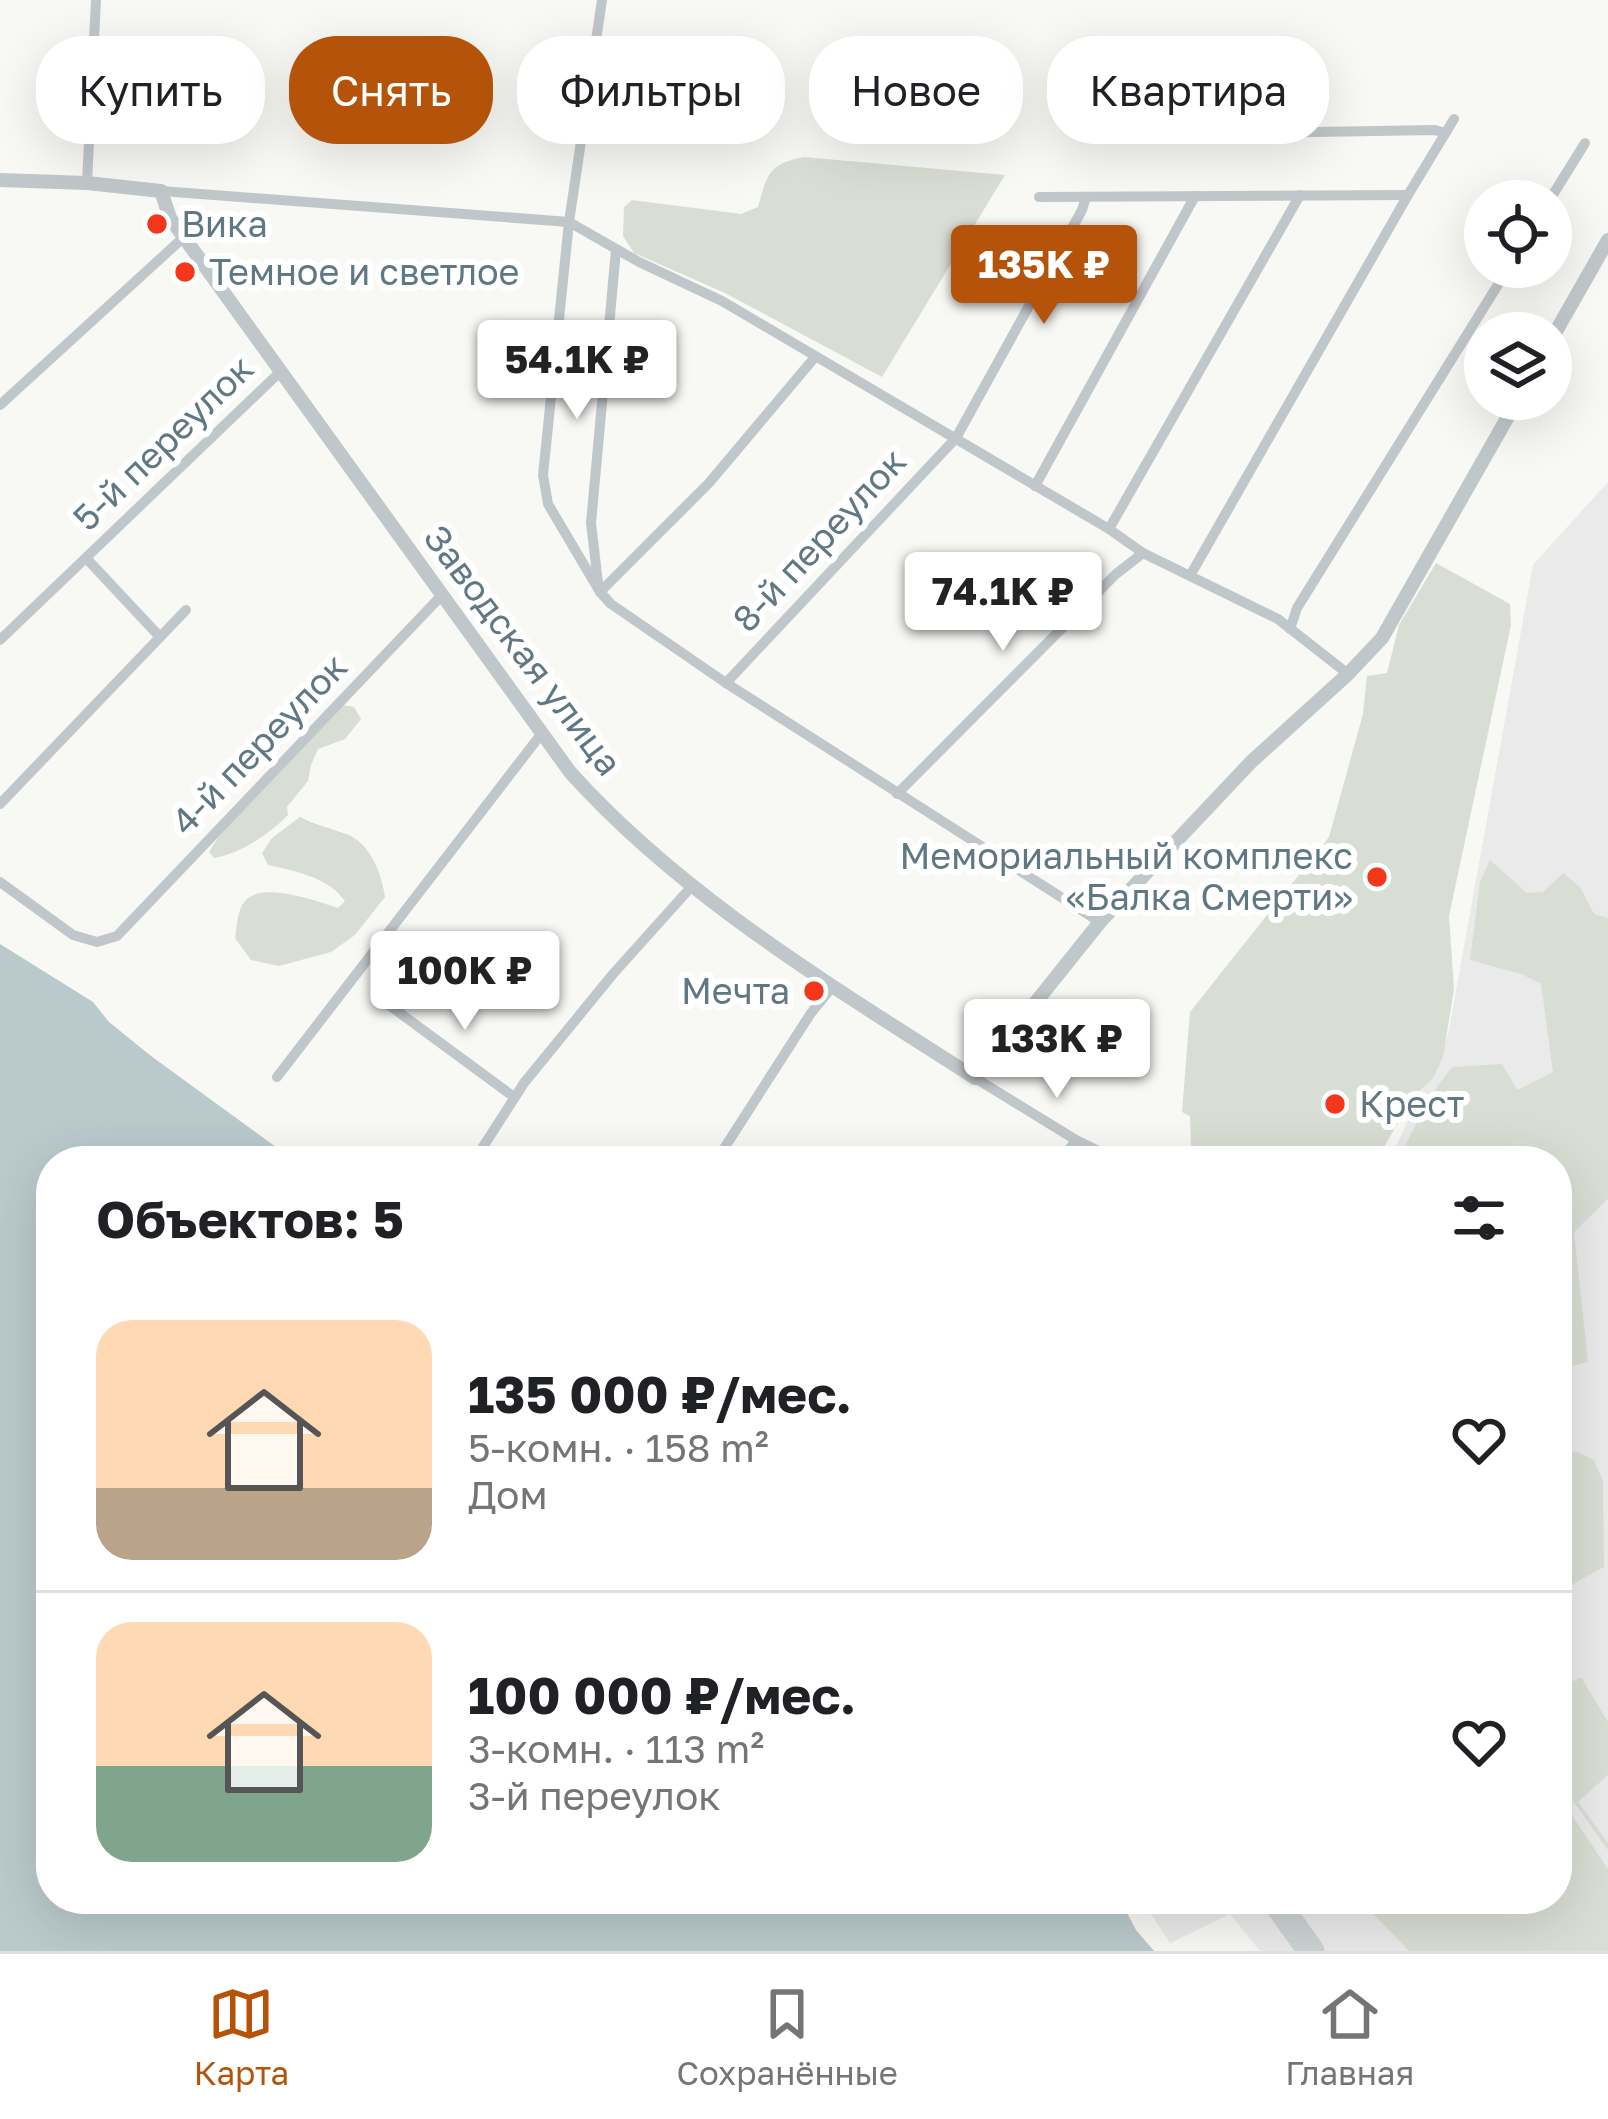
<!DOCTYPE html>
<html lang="ru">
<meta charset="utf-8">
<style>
:root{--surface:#fff;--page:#f2f2f2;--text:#202124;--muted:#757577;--line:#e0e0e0;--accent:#b45309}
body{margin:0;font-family:"Golos Text",sans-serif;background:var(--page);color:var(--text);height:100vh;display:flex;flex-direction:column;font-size:45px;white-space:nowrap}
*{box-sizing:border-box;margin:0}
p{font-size:39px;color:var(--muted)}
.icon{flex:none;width:66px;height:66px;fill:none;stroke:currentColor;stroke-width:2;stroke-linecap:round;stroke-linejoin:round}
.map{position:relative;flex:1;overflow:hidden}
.sheet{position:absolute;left:36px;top:1146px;width:1536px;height:768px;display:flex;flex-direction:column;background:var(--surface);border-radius:48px;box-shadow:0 12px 48px #0002}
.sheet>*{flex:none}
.hud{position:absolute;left:36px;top:36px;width:1536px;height:108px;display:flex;gap:24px}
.controls{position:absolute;left:1464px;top:180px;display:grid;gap:24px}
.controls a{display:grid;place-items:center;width:108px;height:108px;border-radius:50%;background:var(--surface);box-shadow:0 12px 48px #0002;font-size:60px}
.price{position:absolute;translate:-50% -102px;padding:0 27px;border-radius:12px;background:#fff;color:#222;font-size:39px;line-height:78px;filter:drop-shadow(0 3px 6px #0008)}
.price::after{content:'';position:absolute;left:50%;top:72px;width:36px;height:27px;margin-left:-18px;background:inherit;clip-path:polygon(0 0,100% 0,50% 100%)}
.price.on{background:var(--accent);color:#fff}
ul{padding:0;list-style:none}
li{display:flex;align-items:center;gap:36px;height:300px;padding:0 60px}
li+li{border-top:3px solid var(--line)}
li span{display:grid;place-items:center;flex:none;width:336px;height:240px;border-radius:36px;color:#555}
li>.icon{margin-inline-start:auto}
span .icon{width:144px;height:144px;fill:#fffc;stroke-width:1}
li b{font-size:51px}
h2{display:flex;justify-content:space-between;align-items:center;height:144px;padding:0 60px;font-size:51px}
.chip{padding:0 42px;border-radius:48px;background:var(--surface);box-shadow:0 12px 48px #0002;font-size:42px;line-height:108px}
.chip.on{background:var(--accent);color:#fff}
.dock{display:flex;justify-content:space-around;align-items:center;height:168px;border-top:3px solid var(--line);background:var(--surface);font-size:33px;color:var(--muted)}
.dock a{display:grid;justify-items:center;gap:6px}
.dock .on{color:var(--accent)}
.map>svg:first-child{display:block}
</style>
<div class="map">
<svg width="1608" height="1951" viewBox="0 0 1608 1951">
<rect width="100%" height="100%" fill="#f8f8f5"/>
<!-- built -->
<polygon fill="#e9eae9" points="1608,482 1608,1951 1260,1951 1230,1914 1170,1943 1141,1899 1557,1899 1557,1161 1389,1161 1448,1035 1533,565"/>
<!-- green -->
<g fill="#d9ded4">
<path d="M804 157 1005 175 882 377 725 293 634 253 623 236 624 207 632 200 741 214 758 207C767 175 768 164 804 157Z"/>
<polygon points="1436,563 1510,604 1511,625 1449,916 1454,989 1443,1057 1433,1078 1411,1100 1376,1161 1212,1161 1191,1146 1190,1116 1182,1112 1190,1012 1329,837 1363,714 1367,676 1387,673 1399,625"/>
<path d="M343 705 354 707 361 719 345 739 318 749 311 765 308 781 287 807 288 815C269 834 241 854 214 858L209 852 219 836Z"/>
<path d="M300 817C315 825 330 828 346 834 370 842 382 874 385 897L355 935 331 952 279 966 251 960 235 938C237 927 237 910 245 901 262 881 316 901 338 908L345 901C328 877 295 871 268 865L262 853 272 838Z"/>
<polygon points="1490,860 1527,893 1543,892 1563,873 1580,887 1594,914 1608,918 1608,1199 1574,1232 1588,1362 1557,1370 1557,1161 1398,1161 1428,1099 1452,1067 1502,1064 1517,1090 1553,1072 1541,984 1521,974 1470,960 1480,882"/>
<polygon points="1557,1450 1578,1452 1594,1460 1603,1481 1604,1567 1557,1593"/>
<polygon points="1581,1677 1608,1722 1608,1775 1578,1802 1608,1843 1608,1850 1557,1778 1557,1690"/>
<polygon points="1557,1793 1608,1869 1608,1951 1409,1951 1359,1899 1557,1899"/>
</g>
<!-- water -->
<polygon fill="#b9c9cc" points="0,944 93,1002 109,1022 151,1056 295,1161 51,1161 51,1899 1120,1899 1136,1930 1154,1951 0,1951"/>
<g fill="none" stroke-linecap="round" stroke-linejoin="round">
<!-- taxiway -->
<polyline stroke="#ccd2d2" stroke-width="27" points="1274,1899 1311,1951"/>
<!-- minor -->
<g stroke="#c0c7ca" stroke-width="10">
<polyline points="602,0 569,222 543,475 548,504 600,592 611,604 726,683 1100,922"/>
<polyline points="1080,136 1435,130 1445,133"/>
<polyline points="87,183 96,0"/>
<polyline points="161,191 569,222 639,262 722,301 1109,529 1143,553 1278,619 1348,674"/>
<polyline points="1039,197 1408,195"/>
<polyline points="1549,201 1585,143"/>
<polyline points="0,405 184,237"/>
<polyline points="1035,486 1195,196"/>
<polyline points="1109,529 1300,195"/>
<polyline points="87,559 160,637"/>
<polyline points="1191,574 1408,195 1454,119"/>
<polyline points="598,583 591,523 616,250"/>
<polyline points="600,592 709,483 815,357"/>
<polyline points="1290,629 1297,608 1509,267"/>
<polyline points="0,640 281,371"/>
<polyline points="726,683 956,438 1082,210 1086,197"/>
<polyline points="897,794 1116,574 1143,553"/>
<polyline points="0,804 186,610"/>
<polyline points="0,882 73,935 97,942 117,936 443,594"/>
<polyline points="389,1005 514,1097"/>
<polyline points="277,1077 542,733"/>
<polyline points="975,1078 1076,1140 1119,1161"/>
<polyline points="474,1161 524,1083 613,974 692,886"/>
<polyline points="716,1161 811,1013 833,986"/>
<polyline points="1061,1161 1076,1140"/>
</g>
<!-- tertiary -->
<g stroke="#c0c7ca" stroke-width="14">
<path d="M0 180 87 183 161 191 170 218 570 772C683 898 834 987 975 1078L1100 922 1251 762 1348 674 1382 638 1518 399"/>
<polyline points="1551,340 1608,240"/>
</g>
</g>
<!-- markers -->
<g fill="#f4371a" stroke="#fff" stroke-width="4.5">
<circle cx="157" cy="224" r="12"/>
<circle cx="185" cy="272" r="12"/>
<circle cx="1377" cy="877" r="12"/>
<circle cx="814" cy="991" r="12"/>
<circle cx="1335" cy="1104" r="12"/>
</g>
<g text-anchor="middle" stroke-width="12" stroke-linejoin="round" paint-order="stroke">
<!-- poi labels -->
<g font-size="36" fill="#607883" stroke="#fff" text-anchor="start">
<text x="181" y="237">Вика</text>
<text x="209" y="285">Темное и светлое</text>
<text x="1353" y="869" text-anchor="end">Мемориальный комплекс<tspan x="1353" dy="41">«Балка Смерти»</tspan></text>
<text x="790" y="1004" text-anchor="end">Мечта</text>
<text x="1359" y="1117">Крест</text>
</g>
<!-- street labels -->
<g font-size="36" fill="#607883" stroke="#fff">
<text transform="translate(163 443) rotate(-44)" y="13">5-й переулок</text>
<text transform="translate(819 540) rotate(-47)" y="13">8-й переулок</text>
<text transform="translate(523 650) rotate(53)" y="13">Заводская улица</text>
<text transform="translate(259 744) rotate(-46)" y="13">4-й переулок</text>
</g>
</g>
</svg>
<div class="controls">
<a><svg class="icon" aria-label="locate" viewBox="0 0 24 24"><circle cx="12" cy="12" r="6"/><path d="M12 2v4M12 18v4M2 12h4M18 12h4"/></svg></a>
<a><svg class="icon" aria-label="layers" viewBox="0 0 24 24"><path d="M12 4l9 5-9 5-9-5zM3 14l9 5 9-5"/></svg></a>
</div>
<b class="price on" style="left:1044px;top:327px">135K ₽</b>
<b class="price" style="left:577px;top:422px">54.1K ₽</b>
<b class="price" style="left:1003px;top:654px">74.1K ₽</b>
<b class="price" style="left:465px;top:1033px">100K ₽</b>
<b class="price" style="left:1057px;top:1101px">133K ₽</b>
<div class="hud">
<a class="chip">Купить</a>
<a class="chip on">Снять</a>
<a class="chip">Фильтры</a>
<a class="chip">Новое</a>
<a class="chip">Квартира</a>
</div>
<section class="sheet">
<h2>Объектов: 5<svg class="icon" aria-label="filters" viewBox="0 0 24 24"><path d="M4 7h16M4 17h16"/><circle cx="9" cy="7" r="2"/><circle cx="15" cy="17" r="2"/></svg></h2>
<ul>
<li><span style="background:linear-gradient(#ffd9b3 70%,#b9a48a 0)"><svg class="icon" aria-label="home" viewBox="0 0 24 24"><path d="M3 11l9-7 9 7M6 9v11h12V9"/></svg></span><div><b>135 000 ₽/мес.</b><p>5-комн. · 158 m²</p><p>Дом</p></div><svg class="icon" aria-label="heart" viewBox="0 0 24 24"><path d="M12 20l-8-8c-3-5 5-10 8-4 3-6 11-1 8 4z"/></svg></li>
<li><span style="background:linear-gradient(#ffd9b3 60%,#7fa58c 0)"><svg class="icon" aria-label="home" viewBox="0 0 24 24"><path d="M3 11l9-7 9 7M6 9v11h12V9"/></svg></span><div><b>100 000 ₽/мес.</b><p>3-комн. · 113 m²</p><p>3-й переулок</p></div><svg class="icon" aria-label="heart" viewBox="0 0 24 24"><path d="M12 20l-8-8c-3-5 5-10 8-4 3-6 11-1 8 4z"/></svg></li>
</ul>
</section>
</div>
<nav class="dock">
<a class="on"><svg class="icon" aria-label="map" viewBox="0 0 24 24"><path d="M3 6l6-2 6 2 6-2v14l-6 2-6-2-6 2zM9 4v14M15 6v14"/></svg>Карта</a>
<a><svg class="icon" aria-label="saved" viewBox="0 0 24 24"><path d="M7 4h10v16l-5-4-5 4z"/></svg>Сохранённые</a>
<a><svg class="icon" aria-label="home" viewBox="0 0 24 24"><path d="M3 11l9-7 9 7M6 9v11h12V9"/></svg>Главная</a>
</nav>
